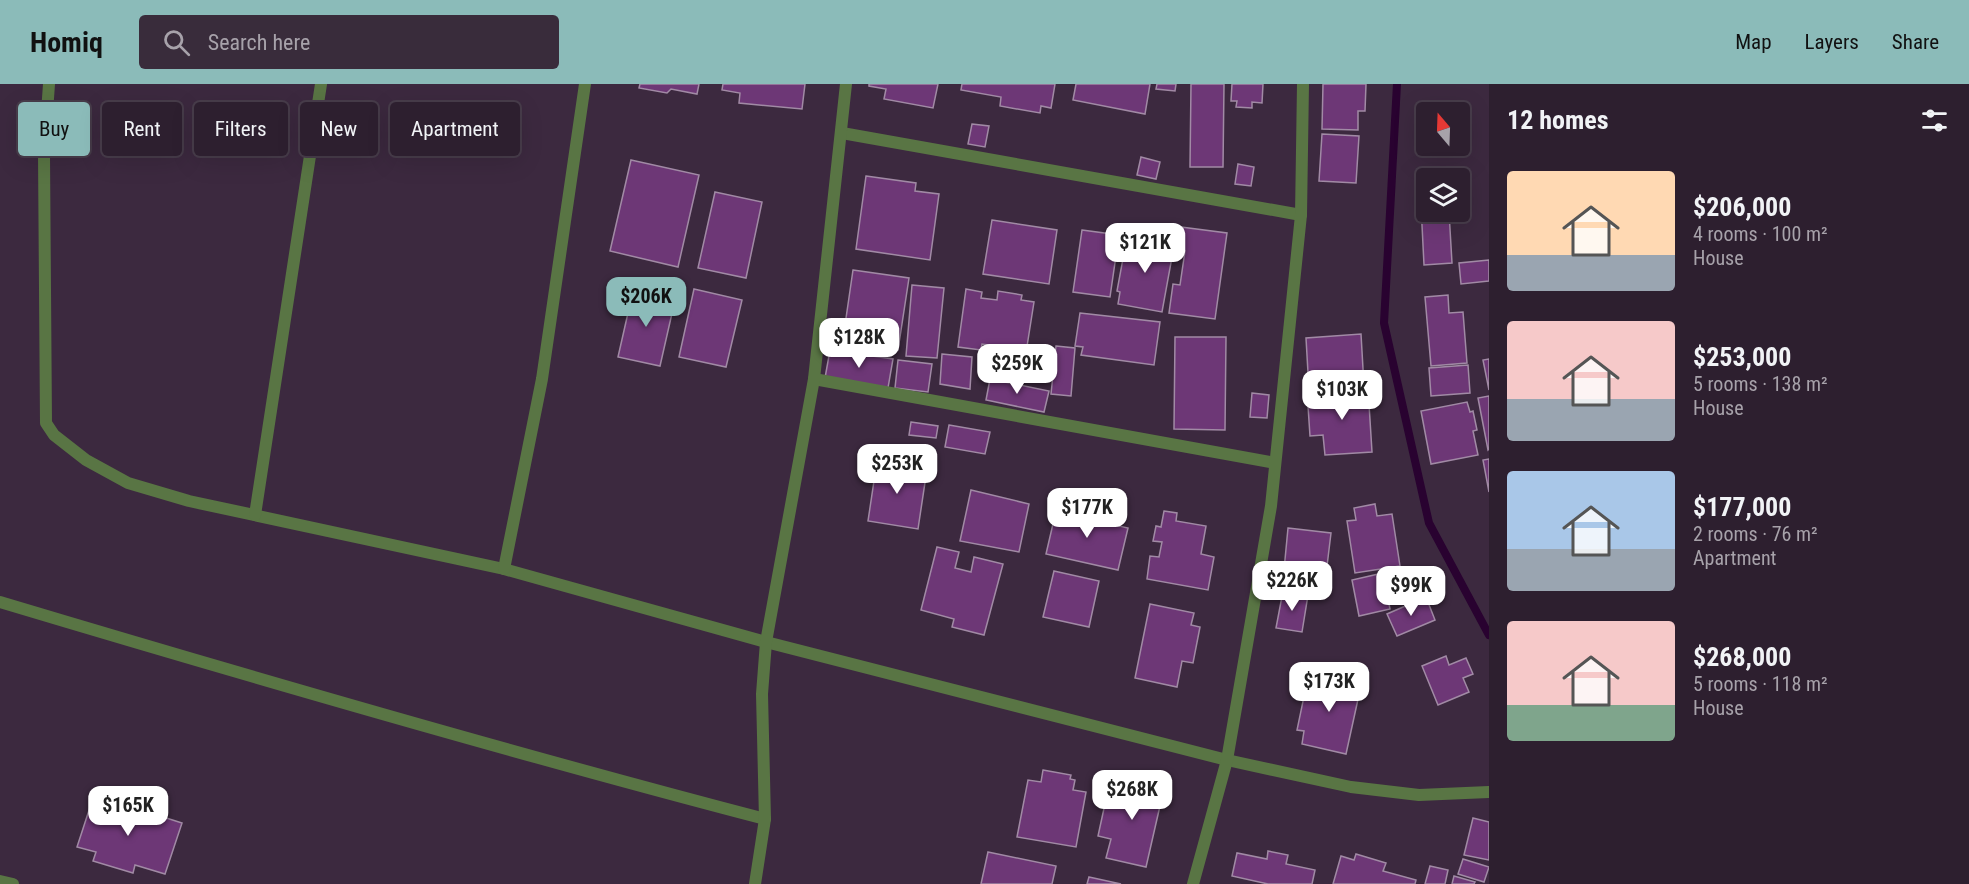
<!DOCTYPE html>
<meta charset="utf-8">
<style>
:root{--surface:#2d1f2f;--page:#392c3b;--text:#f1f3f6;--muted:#a7a2aa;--line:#483d4b;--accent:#8bbbb9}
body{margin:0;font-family:"Roboto Condensed",sans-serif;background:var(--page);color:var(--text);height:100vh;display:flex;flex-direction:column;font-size:22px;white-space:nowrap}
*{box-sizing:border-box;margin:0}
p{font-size:20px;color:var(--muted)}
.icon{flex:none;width:33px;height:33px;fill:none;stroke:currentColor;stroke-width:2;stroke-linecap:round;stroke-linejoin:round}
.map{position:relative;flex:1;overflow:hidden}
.side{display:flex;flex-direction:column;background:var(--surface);width:480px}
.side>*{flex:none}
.top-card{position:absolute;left:18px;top:18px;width:570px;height:54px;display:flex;gap:12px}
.needle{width:39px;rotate:341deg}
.tools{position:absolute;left:1416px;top:18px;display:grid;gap:12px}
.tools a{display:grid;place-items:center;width:54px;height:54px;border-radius:6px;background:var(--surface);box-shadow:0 6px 24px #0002,0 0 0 2px var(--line);font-size:30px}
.price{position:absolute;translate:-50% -51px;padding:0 14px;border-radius:12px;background:#fff;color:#222;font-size:20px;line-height:39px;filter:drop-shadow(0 2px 3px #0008)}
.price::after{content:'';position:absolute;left:50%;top:36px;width:18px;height:14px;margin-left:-9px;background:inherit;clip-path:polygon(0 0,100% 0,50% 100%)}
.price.active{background:var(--accent);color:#111}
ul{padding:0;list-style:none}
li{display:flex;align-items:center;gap:18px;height:150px;padding:0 18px}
li span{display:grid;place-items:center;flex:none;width:168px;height:120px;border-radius:6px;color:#555}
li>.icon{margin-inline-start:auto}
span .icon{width:72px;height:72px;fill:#fffc;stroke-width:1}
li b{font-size:26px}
h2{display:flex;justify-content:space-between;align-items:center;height:72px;padding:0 18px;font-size:26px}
.chip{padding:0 21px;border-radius:6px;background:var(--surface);box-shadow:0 6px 24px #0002,0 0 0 2px var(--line);font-size:21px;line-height:54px}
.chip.active{background:var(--accent);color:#111}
header{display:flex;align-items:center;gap:36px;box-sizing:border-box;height:84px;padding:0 30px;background:var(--accent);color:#111}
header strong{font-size:28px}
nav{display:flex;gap:33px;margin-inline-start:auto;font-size:21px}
.search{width:420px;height:54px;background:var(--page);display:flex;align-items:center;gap:15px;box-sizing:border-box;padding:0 21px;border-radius:6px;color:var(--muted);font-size:22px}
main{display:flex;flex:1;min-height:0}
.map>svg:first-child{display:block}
</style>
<header>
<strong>Homiq</strong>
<div class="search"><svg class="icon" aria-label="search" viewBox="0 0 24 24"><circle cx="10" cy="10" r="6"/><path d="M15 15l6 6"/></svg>Search here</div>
<nav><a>Map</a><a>Layers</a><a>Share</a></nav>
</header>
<main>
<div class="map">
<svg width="1489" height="800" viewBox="0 0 1489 800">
<rect width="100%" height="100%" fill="#3c293f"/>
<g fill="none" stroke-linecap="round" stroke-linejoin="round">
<!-- stream -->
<polyline stroke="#290230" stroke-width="8" points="1397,0 1384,239 1429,439 1489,551"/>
</g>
<!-- building -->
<g fill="#6d3776" stroke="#a18aa5" stroke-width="1.5">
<polygon points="640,0 699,0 697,10 671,5 667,9 639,4"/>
<polygon points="723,0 805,0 802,25 739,19 740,9 722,6"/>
<polygon points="869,0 938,0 933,24 884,15 886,5 869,2"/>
<polygon points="962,0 1055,0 1051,24 1041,22 1040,29 1000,22 1001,13 961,6"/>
<polygon points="1076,0 1150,0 1145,30 1073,16"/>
<polygon points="1157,0 1176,0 1175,7 1156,5"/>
<polygon points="1191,0 1224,0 1223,83 1190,83"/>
<polygon points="1232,0 1263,0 1262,19 1252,18 1252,24 1236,23 1237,17 1231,17"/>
<polygon points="1323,0 1366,0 1365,27 1358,27 1358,46 1322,45"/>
<polygon points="972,40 989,42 985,63 968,60"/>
<polygon points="1322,50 1359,52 1356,99 1319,97"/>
<polygon points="1141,73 1160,78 1156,95 1137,91"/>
<polygon points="631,76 699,91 678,183 610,167"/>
<polygon points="1238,80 1254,83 1251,102 1235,100"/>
<polygon points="866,92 916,99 915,107 939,110 930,176 856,165"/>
<polygon points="715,108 762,118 746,194 698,184"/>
<polygon points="1426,120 1426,128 1449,128 1452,179 1424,181 1421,121"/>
<polygon points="992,136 1057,146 1049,200 983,190"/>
<polygon points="1181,143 1227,149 1215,235 1169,229 1173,200 1180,201 1185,167 1178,166"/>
<polygon points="1082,146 1119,151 1110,213 1073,208"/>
<polygon points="1127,153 1174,162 1162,228 1118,220 1120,208 1117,207"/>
<polygon points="1489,176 1489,197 1461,200 1459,179"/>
<polygon points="853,186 909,194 898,266 850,259 852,242 845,241"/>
<polygon points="912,201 944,204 937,274 906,272"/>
<polygon points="694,205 742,216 726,283 679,273"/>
<polygon points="966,205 982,208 981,214 997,216 998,207 1022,211 1021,216 1034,218 1025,275 1002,272 1003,263 982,260 981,266 958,263"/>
<polygon points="633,207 675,216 660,282 618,273"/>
<polygon points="1448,211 1449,229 1463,228 1467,279 1431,282 1425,213"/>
<polygon points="1080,229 1160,238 1154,281 1081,271 1083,263 1075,262"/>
<polygon points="1361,250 1364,302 1309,306 1306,254"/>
<polygon points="1175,253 1226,253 1225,346 1174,345"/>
<polygon points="1056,262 1075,264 1071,312 1051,310"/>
<polygon points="830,266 893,275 888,304 825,294"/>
<polygon points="942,270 972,273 970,305 940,300"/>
<polygon points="1489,275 1489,306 1483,276"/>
<polygon points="898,276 932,280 928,308 895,304"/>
<polygon points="1468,281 1470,309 1431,312 1429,284"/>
<polygon points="990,295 1049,307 1044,328 986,316"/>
<polygon points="1368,304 1372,368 1325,371 1323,351 1310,352 1308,322 1317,321 1316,307"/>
<polygon points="1252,309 1269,311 1267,334 1250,333"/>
<polygon points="1489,312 1489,365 1488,366 1478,314"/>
<polygon points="1467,318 1470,328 1473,327 1477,346 1473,347 1478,371 1431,380 1421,327"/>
<polygon points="911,338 938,342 936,354 909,351"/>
<polygon points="949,341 990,348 985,370 945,363"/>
<polygon points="1489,375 1489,408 1483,376"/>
<polygon points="877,377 927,385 918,445 868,437"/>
<polygon points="971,406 1029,420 1019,468 960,457"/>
<polygon points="1375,420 1377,432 1392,430 1400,482 1355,489 1347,437 1356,436 1354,424"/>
<polygon points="1072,422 1099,428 1097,437 1128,444 1118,486 1046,470 1056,427 1071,430"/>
<polygon points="1164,427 1177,429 1176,437 1206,442 1201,470 1214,473 1208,506 1147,495 1150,472 1159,473 1162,458 1153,457 1156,442 1161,443"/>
<polygon points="1288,444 1331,449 1324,507 1303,505 1305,489 1284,486"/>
<polygon points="937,463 959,468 955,484 971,488 974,473 1003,480 984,551 952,543 954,535 921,526"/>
<polygon points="1054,487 1099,497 1089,543 1043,533"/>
<polygon points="1383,489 1390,525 1359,532 1352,496"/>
<polygon points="1283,507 1308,511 1302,548 1276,544"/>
<polygon points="1426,513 1435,536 1397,552 1387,530"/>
<polygon points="1150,520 1194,529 1191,541 1200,543 1193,579 1182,577 1177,603 1135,594"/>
<polygon points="1446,572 1449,581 1466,574 1473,590 1463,594 1469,608 1438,621 1422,582"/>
<polygon points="1322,589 1362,597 1346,670 1302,660 1304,647 1297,646 1307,598 1319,600"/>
<polygon points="1043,686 1071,691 1070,695 1075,696 1073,706 1086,708 1076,763 1017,753 1028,696 1041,698"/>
<polygon points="1130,693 1165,700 1146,783 1106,774 1111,755 1098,752 1108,706 1127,710"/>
<polygon points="94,711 182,739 165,790 135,781 133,789 93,777 96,768 77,763"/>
<polygon points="1473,734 1489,738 1489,776 1464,771"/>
<polygon points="1268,767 1288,771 1286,780 1315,786 1312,800 1268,800 1232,792 1237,769 1267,775"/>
<polygon points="988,768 1056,782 1052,800 981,800"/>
<polygon points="1356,770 1386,779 1383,787 1416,796 1415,800 1333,800 1341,772 1354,776"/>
<polygon points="1463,775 1489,783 1484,798 1458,790"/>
<polygon points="1430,782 1448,786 1445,800 1425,800"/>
<polygon points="1454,792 1475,798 1474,800 1452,800"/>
<polygon points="1089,793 1121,800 1087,800"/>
</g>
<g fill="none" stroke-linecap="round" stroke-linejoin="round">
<!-- street -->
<g stroke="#597544" stroke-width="12">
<polyline points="49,0 44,71 46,339 54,351 86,376 128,399 189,417 504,485 766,558 1227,676 1351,703 1419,711 1489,708"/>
<polyline points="842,49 1301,131"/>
<polyline points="814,295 1275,379"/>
<polyline points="255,431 321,0"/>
<polyline points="504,485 542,295 585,0"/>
<path d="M0 518C254 594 508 668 765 735"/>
<polyline points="0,797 13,800"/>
<polyline points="755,800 765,735 762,610 766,558 814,295 846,0"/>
<polyline points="1193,800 1227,676 1271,422 1301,131 1303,0"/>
</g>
</g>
</svg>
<div class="tools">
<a><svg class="needle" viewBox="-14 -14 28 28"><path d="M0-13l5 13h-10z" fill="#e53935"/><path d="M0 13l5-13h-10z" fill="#a7a2aa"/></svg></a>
<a><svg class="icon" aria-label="layers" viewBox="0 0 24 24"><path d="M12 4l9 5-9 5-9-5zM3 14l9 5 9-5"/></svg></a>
</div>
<b class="price" style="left:1145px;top:190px">$121K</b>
<b class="price active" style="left:646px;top:244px">$206K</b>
<b class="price" style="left:859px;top:285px">$128K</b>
<b class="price" style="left:1017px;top:311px">$259K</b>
<b class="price" style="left:1342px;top:337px">$103K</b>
<b class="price" style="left:897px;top:411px">$253K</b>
<b class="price" style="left:1087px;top:455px">$177K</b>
<b class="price" style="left:1292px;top:528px">$226K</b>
<b class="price" style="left:1411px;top:533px">$99K</b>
<b class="price" style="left:1329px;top:629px">$173K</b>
<b class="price" style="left:1132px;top:737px">$268K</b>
<b class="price" style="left:128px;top:753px">$165K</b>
<div class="top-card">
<a class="chip active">Buy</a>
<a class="chip">Rent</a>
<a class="chip">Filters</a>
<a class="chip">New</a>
<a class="chip">Apartment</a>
</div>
</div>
<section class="side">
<h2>12 homes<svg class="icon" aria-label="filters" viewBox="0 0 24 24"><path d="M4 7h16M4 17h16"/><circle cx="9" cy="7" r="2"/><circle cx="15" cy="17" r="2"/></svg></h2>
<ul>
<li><span style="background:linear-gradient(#ffd9b3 70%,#9aa5b1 0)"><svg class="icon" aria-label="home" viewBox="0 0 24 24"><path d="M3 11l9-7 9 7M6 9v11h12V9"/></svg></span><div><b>$206,000</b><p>4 rooms · 100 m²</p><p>House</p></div></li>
<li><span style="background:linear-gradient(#f6c9c9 65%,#9aa5b1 0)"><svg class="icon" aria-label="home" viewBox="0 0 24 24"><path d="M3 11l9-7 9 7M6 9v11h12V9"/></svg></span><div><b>$253,000</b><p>5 rooms · 138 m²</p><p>House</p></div></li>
<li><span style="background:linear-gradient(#a9c7e8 65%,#9aa5b1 0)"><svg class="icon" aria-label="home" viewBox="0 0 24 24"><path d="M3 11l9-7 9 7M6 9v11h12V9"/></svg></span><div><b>$177,000</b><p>2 rooms · 76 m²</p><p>Apartment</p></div></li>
<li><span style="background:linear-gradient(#f6c9c9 70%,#7fa58c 0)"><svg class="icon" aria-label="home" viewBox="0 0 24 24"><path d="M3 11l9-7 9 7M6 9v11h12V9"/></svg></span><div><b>$268,000</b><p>5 rooms · 118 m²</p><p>House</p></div></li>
</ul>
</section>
</main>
